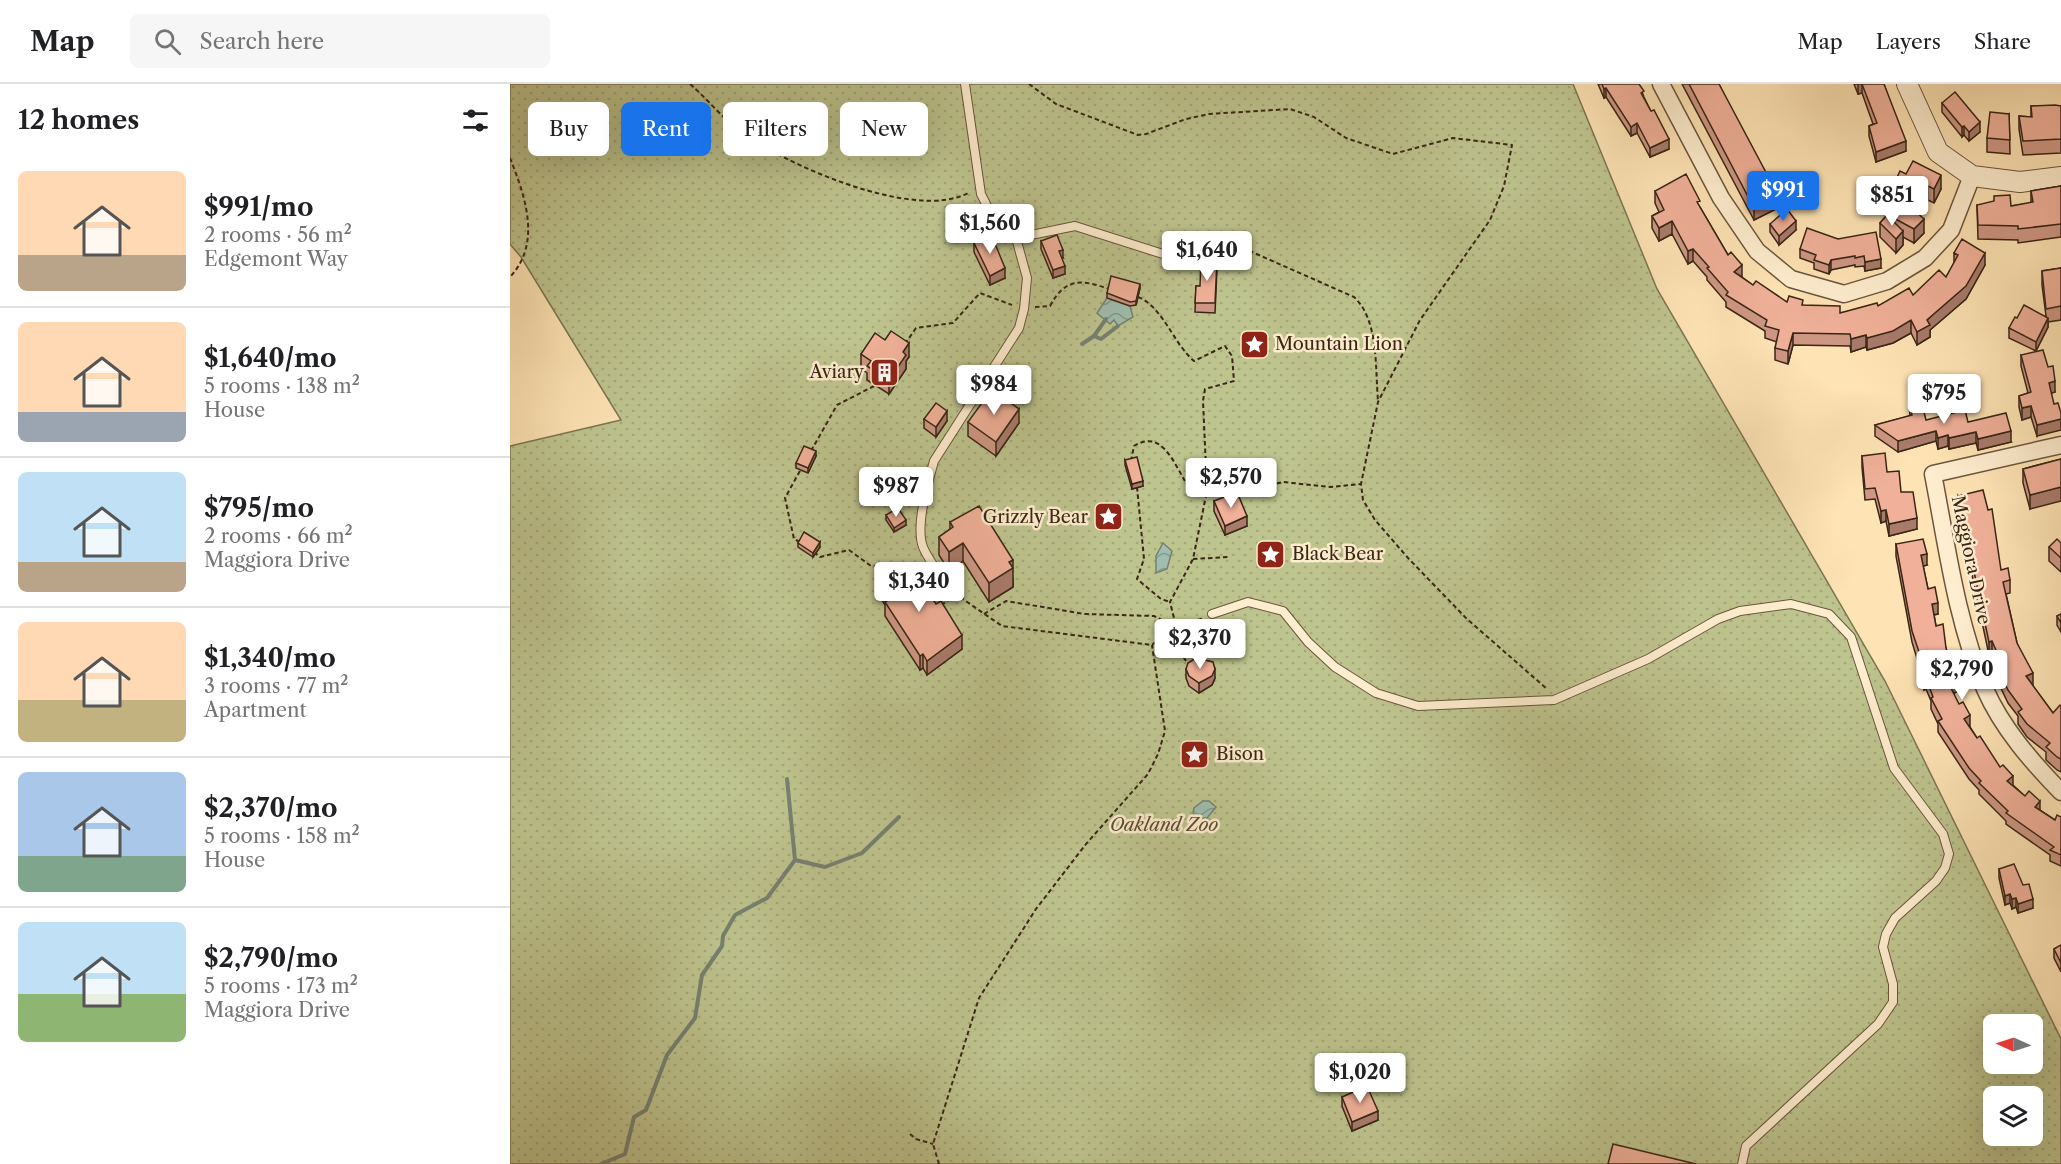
<!DOCTYPE html>
<meta charset="utf-8">
<style>
:root{--surface:#fff;--page:#f6f6f6;--text:#202124;--muted:#757577;--line:#e0e0e0;--accent:#1a73e8}
body{margin:0;font-family:"Libre Caslon Text",serif;background:var(--page);color:var(--text);height:100vh;display:flex;flex-direction:column;font-size:22px;white-space:nowrap}
*{box-sizing:border-box;margin:0}
p{font-size:20px;color:var(--muted)}
.icon{flex:none;width:33px;height:33px;fill:none;stroke:currentColor;stroke-width:2;stroke-linecap:round;stroke-linejoin:round}
.map{position:relative;flex:1;overflow:hidden}
.drawer{display:flex;flex-direction:column;background:var(--surface);width:510px}
.drawer>*{flex:none}
.top-card{position:absolute;left:18px;top:18px;width:570px;height:54px;display:flex;gap:12px}
.needle{width:39px;rotate:273deg}
.tools{position:absolute;left:1473px;top:930px;display:grid;gap:12px}
.tools a{display:grid;place-items:center;width:60px;height:60px;border-radius:9px;background:var(--surface);box-shadow:0 6px 24px #0002;font-size:30px}
.price{position:absolute;translate:-50% -51px;padding:0 14px;border-radius:6px;background:#fff;color:#222;font-size:20px;line-height:39px;filter:drop-shadow(0 2px 3px #0008)}
.price::after{content:'';position:absolute;left:50%;top:36px;width:18px;height:14px;margin-left:-9px;background:inherit;clip-path:polygon(0 0,100% 0,50% 100%)}
.price.on{background:var(--accent);color:#fff}
ul{padding:0;list-style:none}
li{display:flex;align-items:center;gap:18px;height:150px;padding:0 18px}
li+li{border-top:2px solid var(--line)}
li span{display:grid;place-items:center;flex:none;width:168px;height:120px;border-radius:9px;color:#555}
li>.icon{margin-inline-start:auto}
span .icon{width:72px;height:72px;fill:#fffc;stroke-width:1}
li b{font-size:26px}
h2{display:flex;justify-content:space-between;align-items:center;height:72px;padding:0 18px;font-size:26px}
.tag{padding:0 21px;border-radius:9px;background:var(--surface);box-shadow:0 6px 24px #0002;font-size:21px;line-height:54px}
.tag.on{background:var(--accent);color:#fff}
header{display:flex;align-items:center;gap:36px;box-sizing:border-box;height:84px;padding:0 30px;background:var(--surface);border-bottom:2px solid var(--line)}
header strong{font-size:28px}
nav{display:flex;gap:33px;margin-inline-start:auto;font-size:21px}
.search{width:420px;height:54px;background:var(--page);display:flex;align-items:center;gap:15px;box-sizing:border-box;padding:0 21px;border-radius:9px;color:var(--muted);font-size:22px}
main{display:flex;flex:1;min-height:0}
.map>svg:first-child{display:block}
</style>
<header>
<strong>Map</strong>
<div class="search"><svg class="icon" aria-label="search" viewBox="0 0 24 24"><circle cx="10" cy="10" r="6"/><path d="M15 15l6 6"/></svg>Search here</div>
<nav><a>Map</a><a>Layers</a><a>Share</a></nav>
</header>
<main>
<section class="drawer">
<h2>12 homes<svg class="icon" aria-label="filters" viewBox="0 0 24 24"><path d="M4 7h16M4 17h16"/><circle cx="9" cy="7" r="2"/><circle cx="15" cy="17" r="2"/></svg></h2>
<ul>
<li><span style="background:linear-gradient(#ffd9b3 70%,#b9a48a 0)"><svg class="icon" aria-label="home" viewBox="0 0 24 24"><path d="M3 11l9-7 9 7M6 9v11h12V9"/></svg></span><div><b>$991/mo</b><p>2 rooms · 56 m²</p><p>Edgemont Way</p></div></li>
<li><span style="background:linear-gradient(#ffd9b3 75%,#9aa5b1 0)"><svg class="icon" aria-label="home" viewBox="0 0 24 24"><path d="M3 11l9-7 9 7M6 9v11h12V9"/></svg></span><div><b>$1,640/mo</b><p>5 rooms · 138 m²</p><p>House</p></div></li>
<li><span style="background:linear-gradient(#bfe0f5 75%,#b9a48a 0)"><svg class="icon" aria-label="home" viewBox="0 0 24 24"><path d="M3 11l9-7 9 7M6 9v11h12V9"/></svg></span><div><b>$795/mo</b><p>2 rooms · 66 m²</p><p>Maggiora Drive</p></div></li>
<li><span style="background:linear-gradient(#ffd9b3 65%,#c2b280 0)"><svg class="icon" aria-label="home" viewBox="0 0 24 24"><path d="M3 11l9-7 9 7M6 9v11h12V9"/></svg></span><div><b>$1,340/mo</b><p>3 rooms · 77 m²</p><p>Apartment</p></div></li>
<li><span style="background:linear-gradient(#a9c7e8 70%,#7fa58c 0)"><svg class="icon" aria-label="home" viewBox="0 0 24 24"><path d="M3 11l9-7 9 7M6 9v11h12V9"/></svg></span><div><b>$2,370/mo</b><p>5 rooms · 158 m²</p><p>House</p></div></li>
<li><span style="background:linear-gradient(#bfe0f5 60%,#8fb573 0)"><svg class="icon" aria-label="home" viewBox="0 0 24 24"><path d="M3 11l9-7 9 7M6 9v11h12V9"/></svg></span><div><b>$2,790/mo</b><p>5 rooms · 173 m²</p><p>Maggiora Drive</p></div></li>
</ul>
</section>
<div class="map">
<svg width="1551" height="1080" viewBox="0 0 1551 1080">
<defs>
<pattern id="grass-dots" width="8" height="8" patternUnits="userSpaceOnUse" patternTransform="scale(1.5)"><rect width="8" height="8" fill="#bec48e"/><path d="M2 2h.1M6 6h.1" fill="none" stroke="#a4a87a" stroke-width="1.8" stroke-linecap="round"/></pattern>
<pattern id="water-waves" width="16" height="10" patternUnits="userSpaceOnUse" patternTransform="scale(1.5)"><rect width="16" height="10" fill="#a0beb0"/><path d="M0 5q4-4 8 0t8 0" fill="none" stroke="#839a8e"/></pattern>
</defs>
<rect width="100%" height="100%" fill="#fee3b4"/>
<filter id="stains"><feTurbulence type="fractalNoise" baseFrequency=".00333" numOctaves="4"/><feColorMatrix values="0 0 0 0 .2 0 0 0 0 .09 0 0 0 0 .02 0 0 0 .5 -.17"/></filter>
<radialGradient id="worn" r=".72"><stop offset=".6" stop-color="#630" stop-opacity="0"/><stop offset="1" stop-color="#630" stop-opacity=".3"/></radialGradient>
<!-- grass -->
<path fill="url(#grass-dots)" stroke="#7c7552" stroke-width="1.5" fill-rule="evenodd" d="M0 0H1063L1147 205 1375 597 1551 955V1080H0V362L111 336 11 173 0 160ZM1484 940H1522V980H1484ZM1484 1012H1522V1052H1484Z"/>
<!-- water -->
<g fill="url(#water-waves)" stroke="#778172" stroke-width="1.5">
<polygon points="597,214 620,222 623,233 608,242 604,236 600,240 587,229"/>
<polygon points="653,459 662,467 657,485 646,489 646,472"/>
<polygon points="693,717 699,717 706,723 697,734 687,734 683,729 684,724"/>
</g>
<g fill="none" stroke-linecap="round" stroke-linejoin="round">
<!-- stream -->
<g stroke="#778172" stroke-width="4">
<polyline points="584,252 591,255 608,242"/>
<polyline points="572,260 584,252 596,235"/>
<polyline points="277,695 285,776"/>
<polyline points="91,1080 115,1070 124,1033 136,1026 157,971 185,934 192,891 212,862 213,852 225,831 257,814 285,776 315,783 352,769 389,733"/>
</g>
<defs>
<g id="service">
<polyline points="506,154 565,142 678,178"/>
<path d="M430 492C425 483 417 473 413 463 405 442 418 398 424 377L509 244 514 225 517 194 506 154 479 126 471 110 455 0"/>
<polyline points="702,530 738,518 773,527 798,558 825,583 866,609 908,622 1044,616 1138,575 1208,535 1230,527 1281,520 1319,530 1341,553 1384,684 1433,750 1439,770 1435,784 1426,797 1385,834 1376,850 1373,863 1383,900 1383,918 1368,940 1236,1062 1232,1080"/>
</g>
<g id="minor">
<polyline points="1151,0 1211,114 1247,167 1281,195 1334,210 1377,197 1415,174 1441,146 1462,92"/>
<path d="M1551 361 1423 390C1437 462 1446 536 1475 605 1492 644 1522 678 1551 708"/>
</g>
<polyline id="tertiary" points="1397,0 1428,68 1462,92 1510,98 1551,93"/>
</defs>
<!-- service casing -->
<use href="#service" stroke="#6a553d" stroke-width="10"/>
<!-- minor casing -->
<use href="#minor" stroke="#6a553d" stroke-width="19"/>
<!-- tertiary casing -->
<use href="#tertiary" stroke="#6a553d" stroke-width="22"/>
<!-- path -->
<g stroke="#392615" stroke-width="2" stroke-dasharray="4.5 3" stroke-linecap="butt">
<path d="M180 0C196 14 210 31 226 44 272 80 406 139 460 108"/>
<polyline points="519,0 546,20 628,51 636,50 676,35 699,30 780,25 804,33 836,54 883,70 943,54 1002,61 994,102 980,136 910,236 868,318 851,400 853,416 865,436 898,474 957,535 1037,605"/>
<path d="M0 74C15 112 32 159 0 193"/>
<path d="M687 177 742 168 844 213C869 236 865 284 868 316"/>
<path d="M628 213C653 223 663 259 684 277L715 262 722 272 724 297 695 305 693 317 697 407 683 475 660 518 674 574 679 581"/>
<path d="M525 223 540 222C555 194 571 195 599 205"/>
<polyline points="395,260 406,244 443,239 470,209 502,221"/>
<polyline points="301,367 327,321 368,300"/>
<path d="M621 377 624 362C651 345 663 377 675 397L696 392"/>
<polyline points="627,403 634,475 627,495 651,515 660,518"/>
<polyline points="730,408 773,398 820,403 851,400"/>
<polyline points="290,458 284,455 275,414 291,385"/>
<polyline points="304,468 310,473 339,466 361,482 374,481 375,491"/>
<polyline points="683,475 719,473"/>
<polyline points="431,521 447,511 492,542 642,561 665,543 694,534"/>
<polyline points="474,530 496,517 575,530 644,532 665,543"/>
<polyline points="400,1050 406,1055 423,1060"/>
<polyline points="429,1080 423,1060 469,914 526,825 576,760 638,690 648,670 655,647 642,561"/>
</g>
<!-- service -->
<use href="#service" stroke="#feedce" stroke-width="8"/>
<!-- minor -->
<use href="#minor" stroke="#feedce" stroke-width="16"/>
<!-- tertiary -->
<use href="#tertiary" stroke="#feedce" stroke-width="20"/>
</g>
<!-- wall -->
<g fill="#ce9784" stroke="#392615" stroke-width="1.5">
<polygon points="1088,0 1129,0 1134,13 1159,65 1140,73 1127,49 1121,52 1096,13 1094,14"/>
<polygon points="1172,0 1209,0 1268,124 1244,136"/>
<polygon points="1344,0 1374,0 1396,67 1366,78 1359,52 1359,42 1363,40 1352,9 1348,10"/>
<polygon points="1432,19 1470,48 1459,57 1454,51 1452,53 1432,28"/>
<polygon points="1521,22 1551,22 1551,69 1513,71 1509,45 1509,32 1521,33"/>
<polygon points="1499,30 1500,70 1477,68 1477,54"/>
<polygon points="1396,90 1431,105 1424,119 1418,116 1415,122 1412,121 1408,129 1414,149 1404,159 1393,153 1393,161 1386,169 1370,153 1370,139 1388,118 1383,116 1383,102"/>
<polygon points="1551,102 1551,153 1508,159 1508,156 1468,155 1467,121 1501,122 1521,119 1521,107"/>
<polygon points="1145,107 1190,123 1218,171 1232,193 1243,201 1277,218 1330,229 1368,222 1403,211 1436,193 1444,179 1444,169 1475,181 1456,215 1420,246 1420,253 1407,261 1401,249 1383,259 1357,266 1356,263 1341,268 1340,262 1283,261 1278,280 1265,276 1265,264 1267,258 1255,254 1255,247 1216,223 1216,218 1197,196 1197,193 1183,177 1178,180 1162,150 1149,157 1142,144 1142,132 1149,128 1145,119"/>
<polygon points="1260,140 1286,146 1269,161 1260,148"/>
<polygon points="1328,155 1371,184 1355,187 1354,182 1345,183 1345,181 1321,186 1319,190 1304,185 1304,179 1290,174 1290,165"/>
<polygon points="531,157 553,174 551,174 555,190 543,194 531,165"/>
<polygon points="464,159 495,194 480,201 464,168"/>
<polygon points="1551,184 1551,236 1538,238 1538,243 1526,267 1499,254 1499,244 1507,234 1536,232 1532,201 1532,187"/>
<polygon points="707,185 705,229 685,228 686,202 690,202"/>
<polygon points="630,204 626,221 620,222 597,214 597,209"/>
<polygon points="351,270 399,273 396,277 396,285 379,310 357,296 357,289 351,284"/>
<polygon points="1511,271 1538,283 1545,308 1541,309 1527,352 1521,333 1512,336 1509,323 1509,312 1518,309 1511,282"/>
<polygon points="1399,319 1416,336 1458,338 1501,358 1468,366 1466,359 1439,365 1438,362 1428,365 1426,357 1388,368 1365,352 1365,341 1400,332"/>
<polygon points="414,335 437,337 426,353 414,344"/>
<polygon points="458,338 509,339 486,372 458,352"/>
<polygon points="306,372 298,389 286,384 286,379"/>
<polygon points="1352,372 1377,388 1391,408 1407,445 1379,452 1376,437 1371,439 1365,415 1355,416 1352,383"/>
<polygon points="1551,375 1520,425 1513,399 1513,385"/>
<polygon points="615,376 633,402 622,405 615,381"/>
<polygon points="1448,412 1491,486 1500,496 1500,509 1496,510 1507,559 1523,602 1543,629 1551,622 1551,688 1547,686 1536,676 1536,668 1517,653 1508,640 1508,632 1498,619 1489,600 1489,587 1482,570 1479,571 1448,425"/>
<polygon points="704,417 737,442 715,451 704,427"/>
<polygon points="376,431 396,441 384,448 376,436"/>
<polygon points="440,438 503,494 503,503 479,518 453,477 439,487 429,471 429,453 440,445"/>
<polygon points="288,459 310,463 303,473 288,463"/>
<polygon points="1551,459 1551,488 1539,477 1539,463"/>
<polygon points="1386,460 1417,481 1413,482 1418,505 1428,530 1424,531 1426,542 1436,564 1447,608 1443,609 1460,643 1467,654 1503,701 1530,726 1545,736 1551,733 1551,782 1540,777 1540,771 1496,740 1496,737 1469,710 1469,706 1459,695 1428,648 1428,640 1421,625 1421,617 1416,605 1414,606 1409,593 1409,581 1402,558 1386,472"/>
<polygon points="368,496 452,565 417,591 413,584 410,586 375,532 375,521 368,509"/>
<polygon points="1551,530 1551,548 1547,541 1547,532"/>
<polygon points="676,585 705,594 702,601 689,609 679,602 676,594"/>
<polygon points="1489,785 1513,801 1523,824 1508,829 1506,823 1502,825 1500,819 1495,821 1489,794"/>
<polygon points="1551,861 1551,888 1544,874 1544,865"/>
<polygon points="832,1013 868,1036 842,1047 832,1022"/>
</g>
<!-- shaded-wall -->
<g fill="#a87b6b" stroke="#392615" stroke-width="1.5">
<polygon points="1348,0 1352,0 1352,9 1348,10"/>
<polygon points="1096,4 1096,13 1094,14 1094,5"/>
<polygon points="1470,38 1470,48 1459,57 1459,48"/>
<polygon points="1127,39 1127,49 1121,52 1121,43"/>
<polygon points="1454,42 1454,51 1452,53 1452,43"/>
<polygon points="1159,55 1159,65 1140,73 1140,64"/>
<polygon points="1396,57 1396,67 1366,78 1366,68"/>
<polygon points="1431,91 1431,105 1424,119 1424,105"/>
<polygon points="1418,102 1418,116 1415,122 1415,108"/>
<polygon points="1412,107 1412,121 1403,138 1403,125"/>
<polygon points="1268,111 1268,124 1244,136 1244,124"/>
<polygon points="1414,135 1414,149 1404,159 1404,145"/>
<polygon points="1162,137 1162,150 1149,157 1149,144"/>
<polygon points="1286,137 1286,146 1269,161 1269,152"/>
<polygon points="1393,147 1393,161 1386,169 1386,155"/>
<polygon points="1183,165 1183,177 1178,180 1178,167"/>
<polygon points="553,166 553,174 549,175 549,167"/>
<polygon points="1475,169 1475,181 1456,215 1420,246 1420,253 1407,261 1407,248"/>
<polygon points="1371,175 1371,184 1355,187 1355,178"/>
<polygon points="1321,176 1321,186 1319,190 1319,181"/>
<polygon points="1232,181 1232,193 1224,188"/>
<polygon points="555,182 555,190 543,194 543,186"/>
<polygon points="495,184 495,194 480,201 480,192"/>
<polygon points="630,200 630,204 626,221 626,217"/>
<polygon points="1538,234 1538,243 1526,267 1526,258"/>
<polygon points="1401,236 1401,249 1383,259 1357,266 1357,254"/>
<polygon points="1283,249 1283,261 1278,280 1278,267"/>
<polygon points="1356,251 1356,263 1341,268 1341,255"/>
<polygon points="399,259 399,273 396,277 396,285 379,310 379,296 393,268"/>
<polygon points="1545,297 1545,308 1539,310 1539,299"/>
<polygon points="1521,322 1521,333 1512,336 1512,324"/>
<polygon points="509,325 509,339 486,372 486,358"/>
<polygon points="437,327 437,337 426,353 426,343"/>
<polygon points="1551,335 1551,346 1527,352 1527,341"/>
<polygon points="1426,347 1426,357 1388,368 1388,357"/>
<polygon points="1501,347 1501,358 1468,366 1468,355"/>
<polygon points="1466,348 1466,359 1439,365 1439,354"/>
<polygon points="1438,351 1438,362 1428,365 1428,354"/>
<polygon points="306,367 306,372 298,389 298,384"/>
<polygon points="633,397 633,402 622,405 622,400"/>
<polygon points="1551,403 1551,417 1520,425 1520,411"/>
<polygon points="1376,426 1376,437 1371,439 1371,427"/>
<polygon points="737,432 737,442 715,451 715,442"/>
<polygon points="1407,434 1407,445 1379,452 1379,440"/>
<polygon points="396,436 396,441 384,448 384,444"/>
<polygon points="310,458 310,463 303,473 303,469"/>
<polygon points="453,459 453,477 439,487 439,468"/>
<polygon points="1417,470 1417,481 1411,483 1411,471"/>
<polygon points="503,476 503,503 479,518 479,499 499,478"/>
<polygon points="1428,519 1428,530 1422,531 1422,520"/>
<polygon points="452,551 452,565 417,591 417,577"/>
<polygon points="1482,557 1482,570 1479,571 1479,558"/>
<polygon points="413,570 413,584 410,586 410,572"/>
<polygon points="705,585 705,594 702,601 689,609 689,599"/>
<polygon points="1523,589 1523,602 1516,592"/>
<polygon points="1414,594 1416,594 1416,605 1414,606"/>
<polygon points="1447,597 1447,608 1439,611 1439,600"/>
<polygon points="1460,631 1460,643 1454,646 1454,635"/>
<polygon points="1503,692 1503,703 1497,697"/>
<polygon points="1530,717 1530,728 1525,723"/>
<polygon points="1500,810 1500,819 1495,821 1495,812"/>
<polygon points="1506,814 1506,823 1502,825 1502,815"/>
<polygon points="1523,815 1523,824 1508,829 1508,820"/>
<polygon points="868,1027 868,1036 842,1047 842,1038"/>
</g>
<!-- building -->
<g fill="#f0b099" stroke="#392615" stroke-width="1.5">
<polygon points="1092,0 1129,0 1134,7 1131,9 1141,27 1144,26 1159,55 1140,64 1127,39 1121,43 1096,4 1094,5"/>
<polygon points="1179,0 1209,0 1268,111 1244,124"/>
<polygon points="1352,0 1374,0 1396,57 1366,68 1359,42 1367,39"/>
<polygon points="1445,8 1470,38 1459,48 1454,42 1452,43 1432,19"/>
<polygon points="1545,21 1551,22 1551,55 1513,57 1509,32 1522,33 1521,22"/>
<polygon points="1480,28 1499,30 1500,56 1477,54"/>
<polygon points="1403,77 1431,91 1424,105 1418,102 1415,108 1412,107 1403,125 1414,135 1404,145 1378,131 1396,109 1383,102 1390,87 1396,90"/>
<polygon points="1176,90 1190,117 1187,118 1218,171 1221,168 1232,181 1224,188 1243,201 1246,197 1277,218 1279,212 1293,216 1292,221 1330,222 1330,229 1367,219 1368,222 1399,204 1403,211 1429,186 1436,193 1448,171 1444,169 1452,155 1475,169 1456,202 1417,236 1420,241 1407,248 1401,236 1383,247 1357,254 1356,251 1341,255 1340,250 1283,249 1278,267 1265,264 1269,246 1255,242 1257,236 1216,211 1218,208 1197,184 1199,183 1183,165 1178,167 1162,137 1149,144 1142,132 1154,126 1145,107"/>
<polygon points="1551,102 1551,140 1508,145 1508,142 1468,141 1467,121 1484,117 1484,112 1500,111 1501,122 1523,118 1521,107"/>
<polygon points="1277,125 1286,137 1269,152 1260,140"/>
<polygon points="1377,131 1393,147 1386,155 1370,139"/>
<polygon points="1297,144 1328,155 1366,148 1371,175 1355,178 1354,172 1345,174 1345,172 1321,176 1319,181 1304,176 1306,171 1290,165"/>
<polygon points="481,150 495,184 480,192 464,159"/>
<polygon points="547,151 553,166 549,167 555,182 543,186 531,157"/>
<polygon points="691,175 707,176 705,219 685,219 686,202 690,202"/>
<polygon points="1551,184 1551,222 1536,225 1532,187"/>
<polygon points="601,192 630,200 626,217 620,218 597,209"/>
<polygon points="1514,221 1538,234 1526,258 1499,244 1505,233 1507,234"/>
<polygon points="381,247 399,259 393,268 396,271 379,296 357,282 361,277 351,270 365,249 375,256"/>
<polygon points="1533,266 1538,283 1543,282 1545,297 1539,299 1544,320 1548,319 1551,329 1551,335 1527,341 1521,322 1512,324 1509,312 1521,308 1511,271"/>
<polygon points="482,305 509,325 486,358 458,338"/>
<polygon points="1411,316 1416,336 1455,326 1458,338 1496,329 1501,347 1468,355 1466,348 1439,354 1438,351 1428,354 1426,347 1388,357 1365,341 1402,331 1399,319"/>
<polygon points="426,319 437,327 426,343 414,335"/>
<polygon points="294,362 306,367 298,384 286,379"/>
<polygon points="1375,369 1377,388 1389,387 1391,408 1403,408 1407,434 1379,440 1376,426 1371,427 1365,404 1355,405 1352,372"/>
<polygon points="627,373 633,397 622,400 615,376"/>
<polygon points="1551,375 1551,403 1520,411 1513,385"/>
<polygon points="1473,406 1478,426 1482,425 1491,486 1498,484 1500,496 1493,498 1507,559 1523,589 1516,592 1543,629 1550,621 1551,622 1551,675 1547,673 1536,663 1540,659 1517,640 1508,628 1512,625 1498,606 1489,587 1494,585 1482,557 1479,558 1448,412"/>
<polygon points="727,408 737,432 715,442 704,417"/>
<polygon points="469,422 503,476 499,478 503,484 479,499 453,459 439,468 429,453 443,443 440,438"/>
<polygon points="388,424 396,436 384,444 376,431"/>
<polygon points="294,448 310,458 303,469 288,459"/>
<polygon points="1413,455 1417,470 1411,471 1418,505 1425,503 1428,519 1422,520 1426,542 1433,540 1436,564 1447,597 1439,600 1449,620 1453,618 1460,631 1454,635 1467,654 1470,652 1490,683 1493,681 1503,692 1497,697 1515,712 1519,707 1530,717 1525,723 1545,736 1547,731 1551,733 1551,771 1540,766 1544,763 1496,729 1498,727 1469,699 1471,697 1459,684 1428,637 1432,635 1421,614 1423,613 1416,594 1414,594 1409,581 1413,580 1402,547 1386,460"/>
<polygon points="1547,455 1551,459 1551,474 1539,463"/>
<polygon points="390,481 393,486 400,481 426,520 431,517 452,551 417,577 413,570 410,572 375,518 380,515 368,496"/>
<polygon points="1551,530 1551,539 1547,532"/>
<polygon points="686,574 703,578 705,585 702,592 689,599 679,592 676,585 678,579"/>
<polygon points="1504,780 1513,801 1519,800 1523,815 1508,820 1506,814 1502,815 1500,810 1495,812 1489,785"/>
<polygon points="1551,861 1551,879 1544,865"/>
<polygon points="857,1002 868,1027 842,1038 832,1013"/>
<polygon points="1103,1060 1186,1080 1098,1080"/>
</g>
<!-- icons -->
<defs>
<symbol id="sight-square" viewBox="-11 -11 22 22"><rect x="-9" y="-9" width="18" height="18" rx="4" fill="#8f2418" stroke="#feedce"/><path d="M0-6L1.8-2.2L6-1.7L2.9 1.2L3.7 5.4L0 3.3L-3.7 5.4L-2.9 1.2L-6-1.7L-1.8-2.2Z" fill="#fff"/></symbol>
<symbol id="building-square" viewBox="-11 -11 22 22"><rect x="-9" y="-9" width="18" height="18" rx="4" fill="#8f2418" stroke="#feedce"/><path d="M-4-6H4V6H1V3H-1V6H-4ZM-2.5-4.3h1.7v1.8h-1.7ZM.8-4.3h1.7v1.8H.8ZM-2.5-1h1.7V.8h-1.7ZM.8-1h1.7V.8H.8Z" fill="#fff"/></symbol>
</defs>
<g fill-rule="evenodd">
<use href="#sight-square" x="728" y="244" width="33" height="33"/>
<use href="#building-square" x="358" y="272" width="33" height="33"/>
<use href="#sight-square" x="582" y="416" width="33" height="33"/>
<use href="#sight-square" x="744" y="454" width="33" height="33"/>
<use href="#sight-square" x="668" y="654" width="33" height="33"/>
</g>
<g text-anchor="middle" stroke-width="5" stroke-linejoin="round" paint-order="stroke">
<!-- poi labels -->
<g font-size="18" fill="#392615" stroke="#feedce" text-anchor="start">
<text x="765" y="266">Mountain Lion</text>
<text x="354" y="294" text-anchor="end">Aviary</text>
<text x="578" y="439" text-anchor="end">Grizzly Bear</text>
<text x="782" y="476">Black Bear</text>
<text x="706" y="676">Bison</text>
</g>
<!-- street labels -->
<g font-size="18" fill="#392615" stroke="#feedce">
<text transform="translate(1461 476) rotate(78)" y="6">Maggiora Drive</text>
</g>
<!-- park labels -->
<g font-size="18" font-style="italic" fill="#5a4e33" stroke="#feedce">
<text x="654" y="747">Oakland Zoo</text>
</g>
</g>
<rect width="100%" height="100%" filter="url(#stains)"/>
<rect width="100%" height="100%" fill="url(#worn)"/>
</svg>
<div class="tools">
<a><svg class="needle" viewBox="-14 -14 28 28"><path d="M0-13l5 13h-10z" fill="#e53935"/><path d="M0 13l5-13h-10z" fill="#757577"/></svg></a>
<a><svg class="icon" aria-label="layers" viewBox="0 0 24 24"><path d="M12 4l9 5-9 5-9-5zM3 14l9 5 9-5"/></svg></a>
</div>
<b class="price on" style="left:1273px;top:138px">$991</b>
<b class="price" style="left:1382px;top:143px">$851</b>
<b class="price" style="left:480px;top:171px">$1,560</b>
<b class="price" style="left:697px;top:198px">$1,640</b>
<b class="price" style="left:484px;top:332px">$984</b>
<b class="price" style="left:1434px;top:341px">$795</b>
<b class="price" style="left:721px;top:425px">$2,570</b>
<b class="price" style="left:386px;top:434px">$987</b>
<b class="price" style="left:409px;top:529px">$1,340</b>
<b class="price" style="left:690px;top:586px">$2,370</b>
<b class="price" style="left:1452px;top:617px">$2,790</b>
<b class="price" style="left:850px;top:1020px">$1,020</b>
<div class="top-card">
<a class="tag">Buy</a>
<a class="tag on">Rent</a>
<a class="tag">Filters</a>
<a class="tag">New</a>
</div>
</div>
</main>
